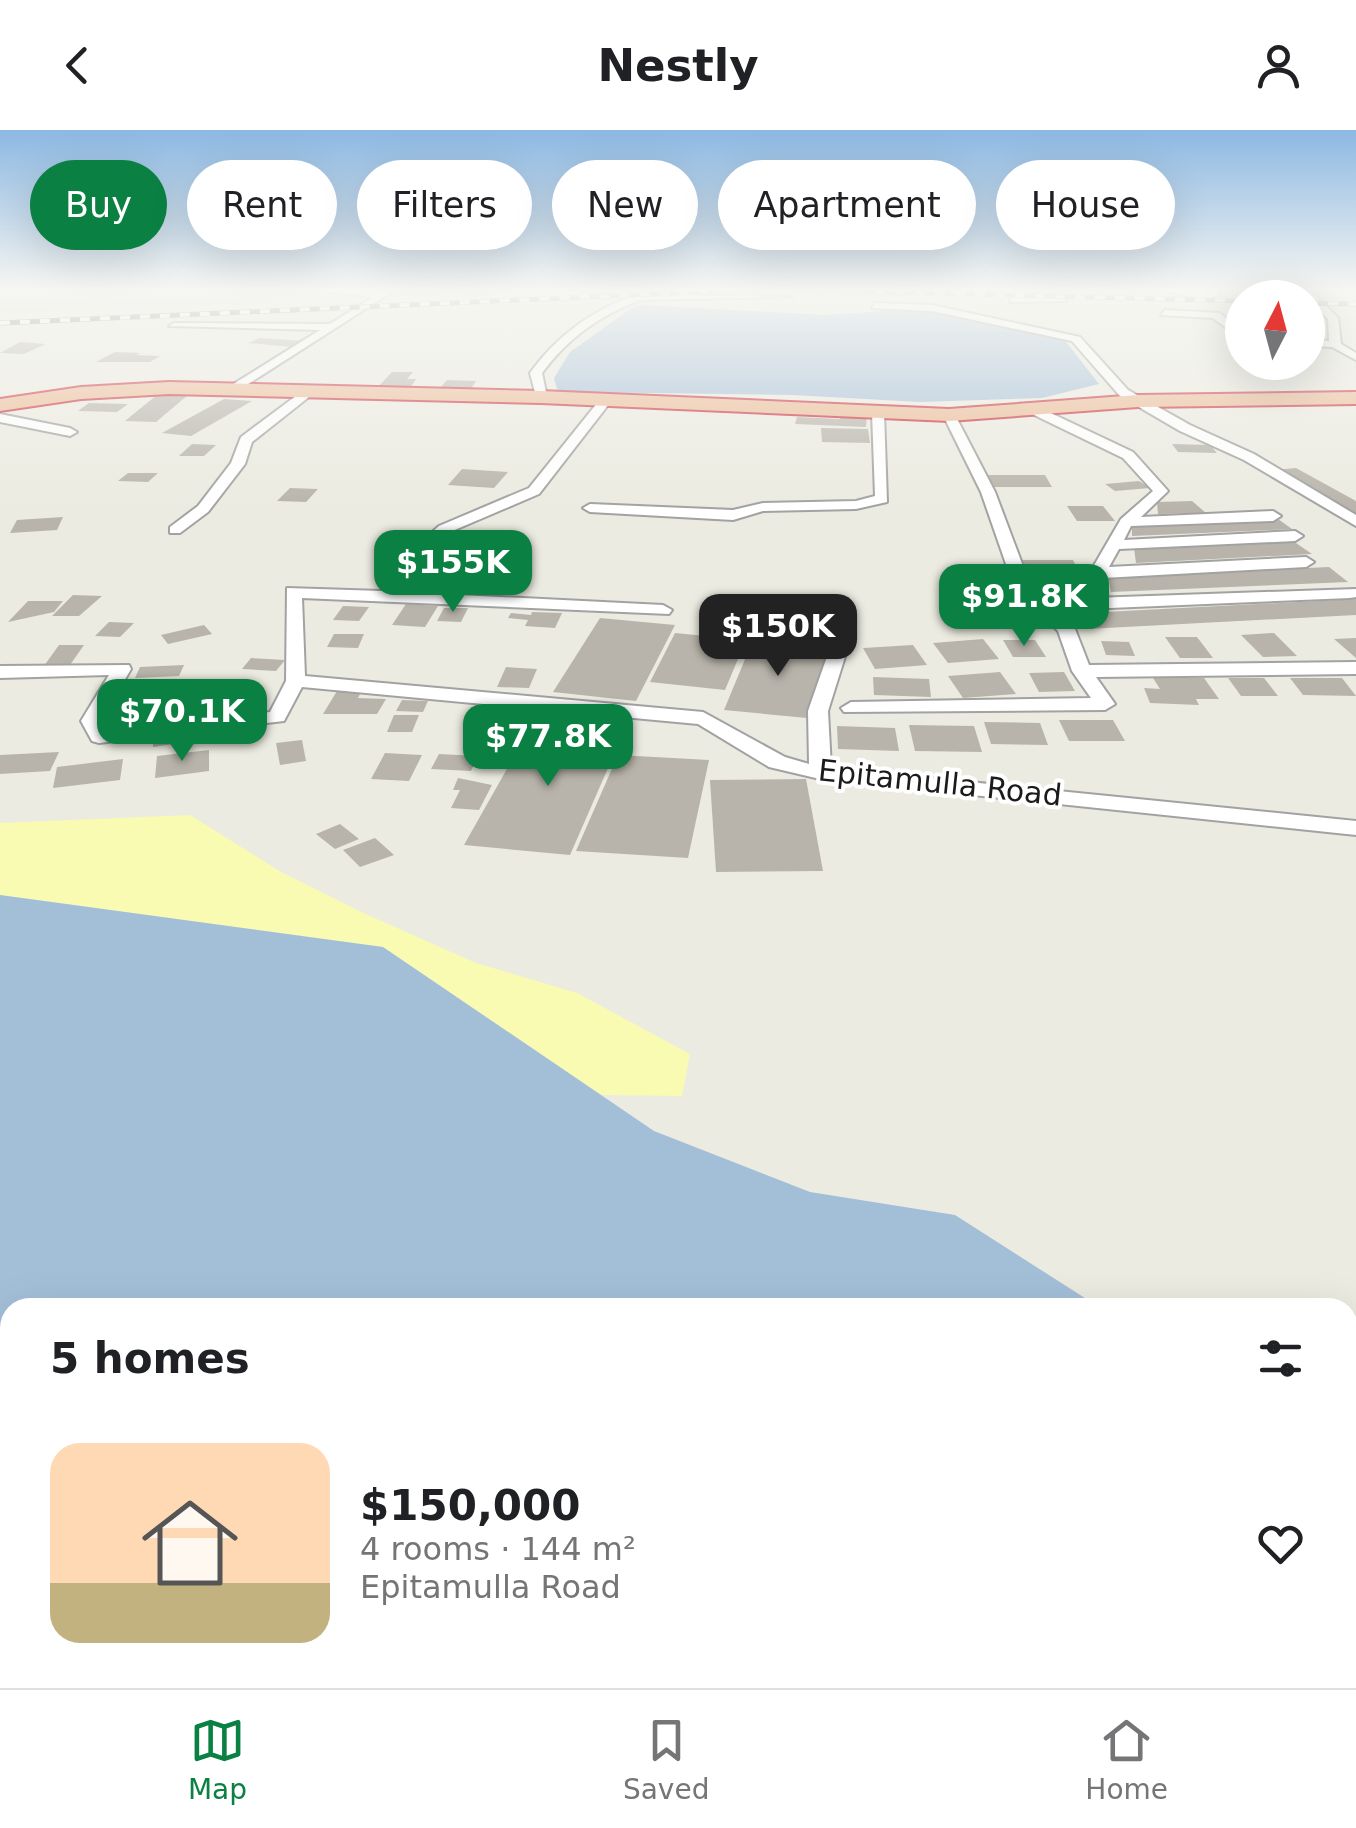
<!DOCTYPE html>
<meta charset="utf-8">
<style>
:root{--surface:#fff;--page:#f2f2f2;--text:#202124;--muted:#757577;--line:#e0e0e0;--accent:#0b8043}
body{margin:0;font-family:"DejaVu Sans",sans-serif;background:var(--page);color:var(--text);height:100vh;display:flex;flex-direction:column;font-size:38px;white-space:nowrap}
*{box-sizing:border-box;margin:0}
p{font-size:32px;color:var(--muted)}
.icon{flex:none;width:55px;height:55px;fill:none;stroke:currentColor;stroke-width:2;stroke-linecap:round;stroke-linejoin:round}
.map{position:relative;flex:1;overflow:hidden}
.details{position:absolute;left:0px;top:1168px;width:1358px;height:392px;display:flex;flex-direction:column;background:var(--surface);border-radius:30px 30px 0 0;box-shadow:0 10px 40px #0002}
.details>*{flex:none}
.top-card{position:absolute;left:30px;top:30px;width:1298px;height:90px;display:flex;gap:20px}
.needle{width:65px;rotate:6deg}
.fabs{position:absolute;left:1225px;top:150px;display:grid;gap:20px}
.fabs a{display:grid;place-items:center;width:100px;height:100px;border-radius:50%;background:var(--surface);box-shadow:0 10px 40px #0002;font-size:50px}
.price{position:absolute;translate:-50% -85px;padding:0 22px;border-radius:20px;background:var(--accent);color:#fff;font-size:32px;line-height:65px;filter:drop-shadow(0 2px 5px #0008)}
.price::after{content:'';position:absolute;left:50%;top:60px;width:30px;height:22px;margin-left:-15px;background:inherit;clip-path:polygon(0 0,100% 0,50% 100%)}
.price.active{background:#222;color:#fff}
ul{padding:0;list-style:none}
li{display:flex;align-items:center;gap:30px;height:250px;padding:0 50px}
li span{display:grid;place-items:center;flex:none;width:280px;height:200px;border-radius:30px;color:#555}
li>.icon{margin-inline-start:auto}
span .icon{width:120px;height:120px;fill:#fffc;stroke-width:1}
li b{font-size:42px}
h2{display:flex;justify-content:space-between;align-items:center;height:120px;padding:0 50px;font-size:42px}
.chip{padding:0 35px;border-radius:45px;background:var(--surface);box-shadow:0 10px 40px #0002;font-size:35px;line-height:90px}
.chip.active{background:var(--accent);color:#fff}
header{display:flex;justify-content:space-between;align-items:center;height:130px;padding:0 50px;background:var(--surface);font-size:45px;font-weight:700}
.tab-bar{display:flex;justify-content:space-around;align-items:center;height:140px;border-top:2px solid var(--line);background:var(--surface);font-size:28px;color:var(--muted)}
.tab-bar a{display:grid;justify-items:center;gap:5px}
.tab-bar .active{color:var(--accent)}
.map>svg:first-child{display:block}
</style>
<header><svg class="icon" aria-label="back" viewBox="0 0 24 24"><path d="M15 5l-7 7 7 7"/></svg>Nestly<svg class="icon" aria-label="person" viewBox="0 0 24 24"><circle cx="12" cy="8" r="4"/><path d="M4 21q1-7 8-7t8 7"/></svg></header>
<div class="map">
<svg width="1356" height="1558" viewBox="0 0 1356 1558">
<rect width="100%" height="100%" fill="#ecebe1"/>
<!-- residential -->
<g fill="#d9d8d8">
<polygon points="0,160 558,160 0,184"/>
<polygon points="1096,160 1324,160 1336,170 1141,167 1097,165"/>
</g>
<!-- sand -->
<polygon fill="#f8fbb1" points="190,685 281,742 359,781 476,833 577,863 690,924 682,966 601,965 383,817 0,765 0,693"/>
<!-- water -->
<g fill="#a3bfd8">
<polygon points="642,175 824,185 914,179 989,189 1063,208 1099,254 1042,268 920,272 793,265 566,262 557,259 554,248 570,222 632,178"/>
<polygon points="0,765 383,817 654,1001 810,1062 955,1085 1099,1177 10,1178 10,1550 1348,1550 1348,1452 1356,1461 1356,1558 0,1558"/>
</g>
<!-- building -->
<g fill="#b8b4ab">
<polygon points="260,208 304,211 292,217 248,213"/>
<polygon points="20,212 46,214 24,224 0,223"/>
<polygon points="115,222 140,223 136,225 160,226 150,232 96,232"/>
<polygon points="392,242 413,242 407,249 416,249 410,258 378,257"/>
<polygon points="447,250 476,251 471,259 440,258"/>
<polygon points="158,264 188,265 156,292 125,291"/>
<polygon points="224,269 252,271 191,306 162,303"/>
<polygon points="89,273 128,274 117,282 78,281"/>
<polygon points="840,283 867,284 866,297 795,294 797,287 840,289"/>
<polygon points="821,298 868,299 870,313 822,312"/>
<polygon points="192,314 216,315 204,326 179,326"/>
<polygon points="1172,314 1210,315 1217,323 1178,322"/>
<polygon points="1296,338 1356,371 1356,388 1275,340"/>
<polygon points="462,339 508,342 494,358 448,355"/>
<polygon points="128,343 158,343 148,352 118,351"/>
<polygon points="987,345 1045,345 1052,357 993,357"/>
<polygon points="1139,351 1150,358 1115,361 1105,354"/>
<polygon points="290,358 318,359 306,372 277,371"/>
<polygon points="1192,371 1206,383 1158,384 1157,372"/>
<polygon points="1067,376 1103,376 1115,391 1077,391"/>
<polygon points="63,387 57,400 10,403 17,390"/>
<polygon points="1278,389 1292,399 1132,406 1132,395"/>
<polygon points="1293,411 1312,424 1136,433 1134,418"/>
<polygon points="1022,430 1073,430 1080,444 1028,443"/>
<polygon points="1329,437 1348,452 1111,462 1108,447"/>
<polygon points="73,465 102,466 79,486 52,486"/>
<polygon points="1356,469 1356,485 1087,499 1085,483"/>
<polygon points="28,471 63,471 54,482 8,492"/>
<polygon points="406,474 438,476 425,497 392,495"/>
<polygon points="343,476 369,477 359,491 333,490"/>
<polygon points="444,478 468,478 461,492 437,491"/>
<polygon points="532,482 562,483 555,498 525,496 528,490 508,488 511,483 531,485"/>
<polygon points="600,488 675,495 636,571 553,562"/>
<polygon points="109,492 134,493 120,507 95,506"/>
<polygon points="204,495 212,504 168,514 161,505"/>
<polygon points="675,503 746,510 725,560 650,552"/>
<polygon points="1274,503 1297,526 1263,527 1241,505"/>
<polygon points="334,504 364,504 358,518 327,517"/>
<polygon points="1165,507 1197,507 1213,528 1180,528"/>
<polygon points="1356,508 1356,528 1334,509"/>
<polygon points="983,509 999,529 948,533 933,513"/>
<polygon points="753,510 829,518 807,588 724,580"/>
<polygon points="1003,510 1035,510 1046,527 1013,527"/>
<polygon points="1101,511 1129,512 1135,526 1106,525"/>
<polygon points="59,515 84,515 70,535 44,536"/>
<polygon points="913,515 927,535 875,539 863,518"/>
<polygon points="251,528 285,530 276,541 242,539"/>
<polygon points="184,535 179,546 135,548 140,537"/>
<polygon points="506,537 537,539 529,558 497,557"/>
<polygon points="1000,542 1016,564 963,568 948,546"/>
<polygon points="1064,542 1075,561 1039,562 1029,543"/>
<polygon points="873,547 929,549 931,567 874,565"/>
<polygon points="1153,548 1204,548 1219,569 1196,569 1199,575 1150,573 1144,558 1160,559"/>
<polygon points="1228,548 1264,548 1278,566 1241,566"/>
<polygon points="1290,548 1342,548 1356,566 1303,565"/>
<polygon points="337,561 361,562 358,568 386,569 377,584 323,584"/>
<polygon points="184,566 206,569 183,587 161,584"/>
<polygon points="402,570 428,571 423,582 396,581"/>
<polygon points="394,585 419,585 412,602 387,602"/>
<polygon points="1059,590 1113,590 1125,611 1069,611"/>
<polygon points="534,591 626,597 570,725 464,715"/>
<polygon points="984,592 1040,593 1048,615 991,614"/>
<polygon points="909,595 974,596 982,622 915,621"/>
<polygon points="837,596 895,598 899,621 838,619"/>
<polygon points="199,600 200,610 153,617 153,607"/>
<polygon points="302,610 306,631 280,635 276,613"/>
<polygon points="209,620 209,641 155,648 157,626"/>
<polygon points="59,622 50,641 0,644 0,625"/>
<polygon points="385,623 422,625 409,651 371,649"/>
<polygon points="439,624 478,626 471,641 431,639"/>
<polygon points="618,625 709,630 688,728 576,721"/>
<polygon points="123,629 120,650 53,658 57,637"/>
<polygon points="458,648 492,655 479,680 451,678 460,660 453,660"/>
<polygon points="806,649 823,741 716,742 710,650"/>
<polygon points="340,694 359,709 335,719 316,704"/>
<polygon points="375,708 394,725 360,737 343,720"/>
</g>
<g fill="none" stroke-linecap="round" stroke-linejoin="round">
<defs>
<g id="minor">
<polygon points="314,160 395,160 231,265 227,258 320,200 169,196 174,193 330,194 373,167"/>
<path d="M637 160H647L646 164 792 167 641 170C601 184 567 209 542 243L547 267 537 270 530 243C557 206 592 180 636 165Z"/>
<polygon points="1158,160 1217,160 1220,164 1207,169"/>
<polygon points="1300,160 1310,160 1338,188 1341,214 1356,223 1356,230 1332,217 1308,216 1308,210 1329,211 1328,189"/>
<polygon points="1013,167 1062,168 1067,171 1010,172"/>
<polygon points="875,173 932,175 1080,207 1128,260 1190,295 1254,324 1356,385 1356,396 1244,330 1180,301 1120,266 1072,211 932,181 872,178"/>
<polygon points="1165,180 1220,183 1242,202 1242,210 1213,188 1161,185"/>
<polygon points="304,260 314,263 252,312 245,334 208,382 180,403 170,403 170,397 198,376 231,333 241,307"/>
<polygon points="602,267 612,270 539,364 450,402 428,420 399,462 663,475 672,480 669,484 302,468 305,546 703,582 785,627 809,634 808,581 830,518 810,495 819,490 825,491 848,517 828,581 831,638 1356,691 1356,705 820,649 769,637 698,594 302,557 284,591 99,613 92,611 81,591 109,545 0,548 0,536 129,535 131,539 101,591 106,600 270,582 286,551 287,458 382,461 408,423 439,396 529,358"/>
<polygon points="1030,277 1038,277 1133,322 1168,361 1141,387 1273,381 1281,386 1273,391 1131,396 1124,410 1295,401 1303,406 1295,411 1119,419 1109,437 1306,427 1314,432 1306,437 1103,448 1092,468 1356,459 1356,467 1350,468 1086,479 1075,499 1089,535 1356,532 1356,544 1096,547 1115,574 1105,580 844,582 841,578 851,572 1091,568 1072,541 1058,501 1014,457 981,362 943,285 949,281 955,285 995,362 1030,455 1064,487 1121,389 1153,361 1123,328 1030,283"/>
<polygon points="878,278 884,282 887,372 856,379 763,381 733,390 590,382 583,378 590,374 733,380 763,373 856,371 875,366 872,282"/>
<polygon points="0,284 70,298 77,302 70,306 0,292"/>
</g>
<polygon id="trunk" points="169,252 541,261 949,279 1138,265 1356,262 1356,274 1138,277 949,291 541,273 169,264 81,269 0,281 0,269 81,257"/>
</defs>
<!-- minor casing -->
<use href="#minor" stroke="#a2a2a2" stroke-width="4"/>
<!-- trunk casing -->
<use href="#trunk" stroke="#cc2c3d" stroke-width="4"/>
<!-- minor -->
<use href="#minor" fill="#fff" fill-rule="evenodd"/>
<!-- trunk -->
<use href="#trunk" fill="#ecba94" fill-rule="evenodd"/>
<defs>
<g id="rail">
<polyline points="815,160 1242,171"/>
<polyline points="1308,173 1356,174"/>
<polyline points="0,193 742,160"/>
</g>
</defs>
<!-- rail casing -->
<use href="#rail" stroke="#696969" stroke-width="5"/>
<!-- rail -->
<use href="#rail" stroke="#fff" stroke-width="4" stroke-dasharray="10" stroke-linecap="butt"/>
</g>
<!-- sky -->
<linearGradient id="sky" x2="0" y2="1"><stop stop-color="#8cb8e2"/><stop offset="0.42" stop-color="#f6f6f2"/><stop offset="1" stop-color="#f6f6f2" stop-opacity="0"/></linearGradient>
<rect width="1356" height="379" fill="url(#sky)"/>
<g text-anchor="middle" stroke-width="8" stroke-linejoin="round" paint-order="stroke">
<!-- street labels -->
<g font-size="30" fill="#1b1b1b" stroke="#fff">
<text transform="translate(940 653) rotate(6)" y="10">Epitamulla Road</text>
</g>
</g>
</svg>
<div class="fabs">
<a><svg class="needle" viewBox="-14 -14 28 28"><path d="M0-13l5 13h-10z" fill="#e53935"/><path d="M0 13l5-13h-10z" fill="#757577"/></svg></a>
</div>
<b class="price" style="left:453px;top:485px">$155K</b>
<b class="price" style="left:1024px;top:519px">$91.8K</b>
<b class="price active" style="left:778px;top:549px">$150K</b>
<b class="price" style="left:182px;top:634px">$70.1K</b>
<b class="price" style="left:548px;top:659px">$77.8K</b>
<div class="top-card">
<a class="chip active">Buy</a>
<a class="chip">Rent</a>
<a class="chip">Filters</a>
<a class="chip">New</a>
<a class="chip">Apartment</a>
<a class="chip">House</a>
</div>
<section class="details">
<h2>5 homes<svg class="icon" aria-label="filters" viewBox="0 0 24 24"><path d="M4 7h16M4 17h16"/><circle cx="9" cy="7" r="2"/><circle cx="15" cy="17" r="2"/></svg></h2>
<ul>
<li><span style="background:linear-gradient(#ffd9b3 70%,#c2b280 0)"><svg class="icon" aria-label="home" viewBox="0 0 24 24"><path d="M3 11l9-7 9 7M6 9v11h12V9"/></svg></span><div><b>$150,000</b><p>4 rooms · 144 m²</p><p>Epitamulla Road</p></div><svg class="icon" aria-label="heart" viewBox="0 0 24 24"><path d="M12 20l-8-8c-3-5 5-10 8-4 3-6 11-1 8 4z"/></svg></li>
</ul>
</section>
</div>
<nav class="tab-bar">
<a class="active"><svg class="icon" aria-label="map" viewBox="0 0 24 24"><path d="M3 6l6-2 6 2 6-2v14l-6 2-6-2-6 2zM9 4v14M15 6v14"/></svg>Map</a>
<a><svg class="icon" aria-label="saved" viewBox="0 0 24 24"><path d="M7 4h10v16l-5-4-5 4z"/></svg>Saved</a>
<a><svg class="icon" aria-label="home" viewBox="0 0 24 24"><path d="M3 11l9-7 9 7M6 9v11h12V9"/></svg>Home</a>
</nav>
